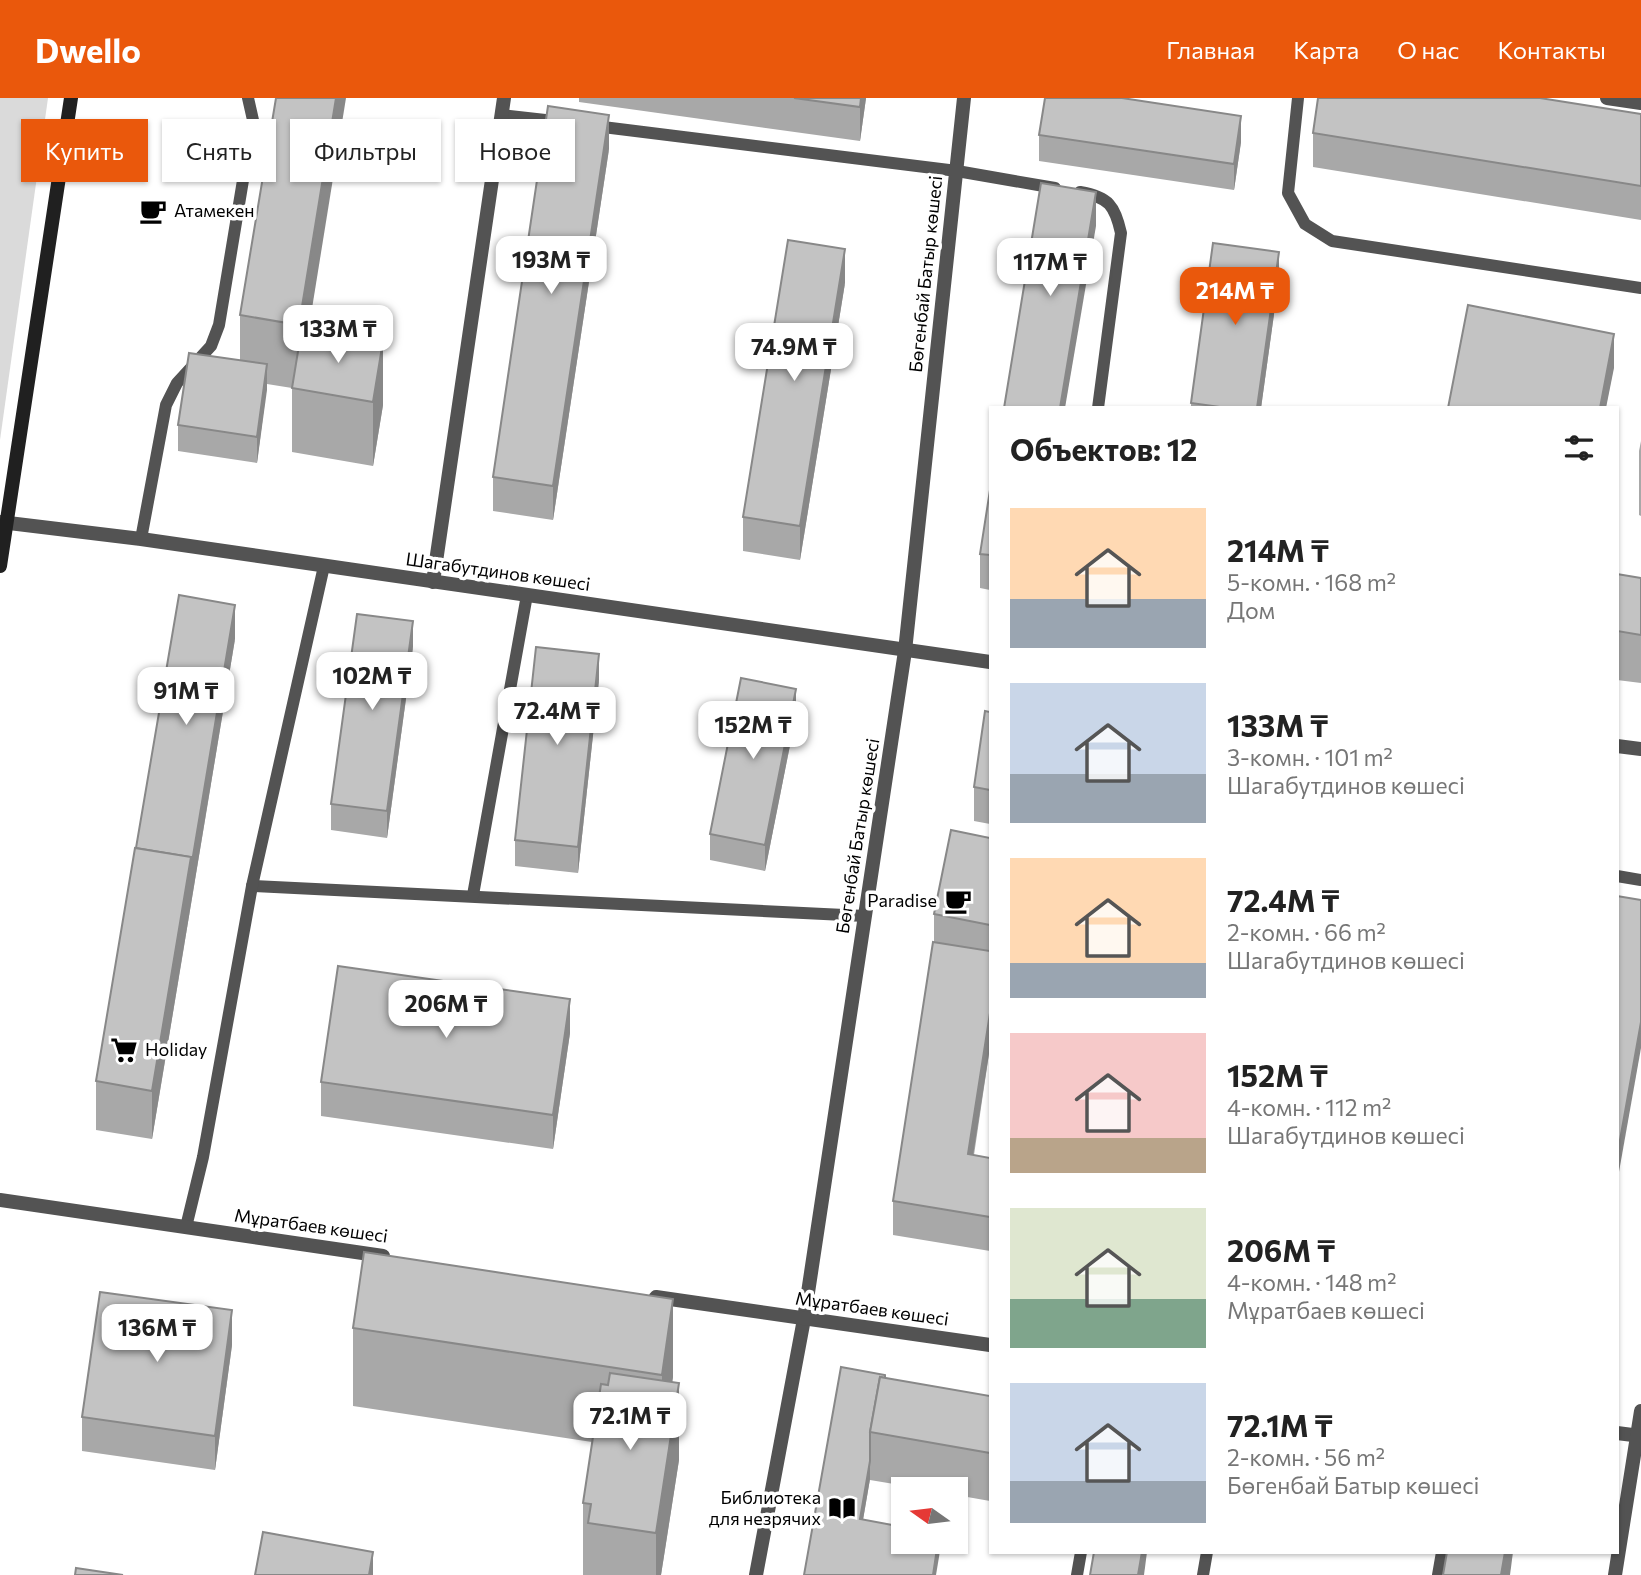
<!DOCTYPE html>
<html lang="ru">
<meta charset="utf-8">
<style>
:root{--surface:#fff;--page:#f2f2f2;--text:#222;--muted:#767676;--accent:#ea580c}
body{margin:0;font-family:Commissioner,sans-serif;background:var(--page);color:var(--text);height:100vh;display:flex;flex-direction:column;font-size:26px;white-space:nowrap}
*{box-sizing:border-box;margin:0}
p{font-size:23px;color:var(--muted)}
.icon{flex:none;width:38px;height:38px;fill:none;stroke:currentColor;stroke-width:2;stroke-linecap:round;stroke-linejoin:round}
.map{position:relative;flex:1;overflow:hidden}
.side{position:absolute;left:989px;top:308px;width:630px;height:1148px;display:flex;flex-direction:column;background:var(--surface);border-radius:0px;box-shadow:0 2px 5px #0004}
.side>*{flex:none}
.banner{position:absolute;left:21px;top:21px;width:665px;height:63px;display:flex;gap:14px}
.needle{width:46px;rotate:284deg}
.fabs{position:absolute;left:891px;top:1379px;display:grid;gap:14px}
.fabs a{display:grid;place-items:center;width:77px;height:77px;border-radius:0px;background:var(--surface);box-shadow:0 2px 5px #0004;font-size:35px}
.price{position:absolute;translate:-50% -60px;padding:0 16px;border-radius:14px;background:#fff;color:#222;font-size:23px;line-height:46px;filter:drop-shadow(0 2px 4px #0008)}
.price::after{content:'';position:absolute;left:50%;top:42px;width:21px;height:16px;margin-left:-10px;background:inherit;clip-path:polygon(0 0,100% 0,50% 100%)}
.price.on{background:var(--accent);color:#fff}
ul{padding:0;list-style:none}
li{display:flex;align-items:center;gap:21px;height:175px;padding:0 21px}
li span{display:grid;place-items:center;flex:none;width:196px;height:140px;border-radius:0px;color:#555}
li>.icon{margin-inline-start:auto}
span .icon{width:84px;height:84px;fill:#fffc;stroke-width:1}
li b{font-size:30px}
h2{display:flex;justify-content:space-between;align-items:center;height:84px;padding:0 21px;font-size:30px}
.pill{padding:0 24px;border-radius:0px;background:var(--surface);box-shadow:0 2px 5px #0004;font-size:24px;line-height:63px}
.pill.on{background:var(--accent);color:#fff}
header{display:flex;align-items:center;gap:42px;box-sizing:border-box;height:98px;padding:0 35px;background:var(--accent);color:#fff}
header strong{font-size:33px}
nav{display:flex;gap:38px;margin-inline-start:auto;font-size:24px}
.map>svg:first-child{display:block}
</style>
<header>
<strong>Dwello</strong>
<nav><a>Главная</a><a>Карта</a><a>О нас</a><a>Контакты</a></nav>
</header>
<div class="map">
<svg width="1641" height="1477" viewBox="0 0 1641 1477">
<rect width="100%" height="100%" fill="#fff"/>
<!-- green -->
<polygon fill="#dadada" points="0,0 48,0 0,342"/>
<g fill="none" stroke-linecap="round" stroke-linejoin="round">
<!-- service -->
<g stroke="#535353" stroke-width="12">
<polyline points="1298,0 1288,95 1305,126 1332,143 1641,190"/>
<polyline points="501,17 563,24"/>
<polyline points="595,28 957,73 1055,90"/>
<path d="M1080 94C1109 99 1115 108 1121 135L1098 310"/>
<polyline points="141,441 166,307 177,285 211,248 219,227 253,22 248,0"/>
<polyline points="1617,778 1641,782"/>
<polyline points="252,788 865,818"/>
<polyline points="473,797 527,497"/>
<polyline points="186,1129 203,1059 252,788 324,468"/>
<polyline points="1077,1477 1081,1454"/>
<polyline points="1203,1477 1207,1454"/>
<polyline points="1438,1477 1442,1454"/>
</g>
<!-- minor -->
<g stroke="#535353" stroke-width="14">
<polyline points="0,424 141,441 990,564"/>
<polyline points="433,484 504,0"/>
<polyline points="1617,648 1641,651"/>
<polyline points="756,1477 804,1221 905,553 964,0"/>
</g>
<!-- tertiary -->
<g stroke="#535353" stroke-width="14">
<polyline points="1607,0 1641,5"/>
<polyline points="0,1102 383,1158"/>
<polyline points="656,1199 990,1247"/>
<polyline points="1617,1335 1641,1338"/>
<polyline points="1615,1477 1641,1313"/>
</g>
<!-- secondary -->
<polyline stroke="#202020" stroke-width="14" points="0,468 71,0"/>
</g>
<!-- wall -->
<g fill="#a8a8a8">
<polygon points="276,0 309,230 383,307 373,368 292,354 292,290 267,286 257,365 178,353 178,327 240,262 240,217"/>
<polygon points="579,0 866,0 860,43 579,4"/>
<polygon points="1641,16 1641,122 1313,69 1313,35"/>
<polygon points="1039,37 1241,44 1234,92 1039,63"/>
<polygon points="609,51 553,422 493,413 493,379"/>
<polygon points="1279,180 1261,310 1191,310 1191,305"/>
<polygon points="845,185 800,462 743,453 743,419"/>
<polygon points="1641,343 1641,418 1639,417 1639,353"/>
<polygon points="990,392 990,492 980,490 980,456"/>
<polygon points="1617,476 1641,480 1641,585 1617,582"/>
<polygon points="235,541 152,1041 96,1032 96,983 136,750"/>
<polygon points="413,549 387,740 331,732 331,706"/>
<polygon points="599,582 578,775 515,768 515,742"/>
<polygon points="990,614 990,726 974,723 974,689"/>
<polygon points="796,617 765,773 710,762 710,736"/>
<polygon points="990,740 990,949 974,1057 990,1060 990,1153 893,1137 893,1103 934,844 934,816"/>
<polygon points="570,935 553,1051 321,1018 321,984"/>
<polygon points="353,1230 673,1279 672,1284 679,1362 661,1477 583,1477 583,1405 592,1344 353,1308"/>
<polygon points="232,1247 215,1372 82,1353 82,1319"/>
<polygon points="885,1280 990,1298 990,1403 956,1397 956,1391 924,1391 870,1382 870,1381 863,1422 940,1444 940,1453 804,1477"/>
</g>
<!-- shaded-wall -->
<g fill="#888">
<polygon points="336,0 346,0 299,291 299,227"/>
<polygon points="861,0 866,0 860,43 860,9"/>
<polygon points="609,17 609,51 553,422 553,388"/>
<polygon points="1241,18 1241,44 1234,92 1234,66"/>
<polygon points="1096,94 1096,128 1065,310 1060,310"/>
<polygon points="845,151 845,185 800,462 800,428"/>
<polygon points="1279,154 1279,180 1261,310 1257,310"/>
<polygon points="1614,236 1614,270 1606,310 1600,310"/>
<polygon points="383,243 383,307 373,368 373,304"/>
<polygon points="267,266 267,292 257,365 257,339"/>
<polygon points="235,507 235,541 152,1041 152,993 191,759"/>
<polygon points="413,523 413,549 387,740 387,713"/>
<polygon points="599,556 599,582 578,775 578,749"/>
<polygon points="796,591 796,617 765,773 765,747"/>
<polygon points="570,901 570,935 553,1051 553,1017"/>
<polygon points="990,915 990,949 968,1090 968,1056"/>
<polygon points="1641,924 1641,950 1617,1085 1617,1059"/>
<polygon points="673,1201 673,1279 662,1354 662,1277"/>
<polygon points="232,1212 232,1247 215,1372 215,1338"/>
<polygon points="679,1285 679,1362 661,1477 656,1477 656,1435"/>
<polygon points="870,1363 870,1381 860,1439 860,1421"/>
<polygon points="938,1444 940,1444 940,1453 936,1477 933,1477"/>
<polygon points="373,1454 373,1477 369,1477"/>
<polygon points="1142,1454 1147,1454 1144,1477 1138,1477"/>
<polygon points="1505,1454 1513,1454 1510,1477 1501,1477"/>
</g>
<!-- building -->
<g fill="#c3c3c3" stroke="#888" stroke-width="2">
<polygon points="276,0 336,0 299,227 240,217"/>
<polygon points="794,0 861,0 860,9"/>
<polygon points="1045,0 1122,0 1241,18 1234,66 1039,37"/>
<polygon points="1318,0 1540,0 1641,16 1641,88 1313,35"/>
<polygon points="548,8 609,17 553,388 493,379"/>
<polygon points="1041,85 1096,94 1060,310 1004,310"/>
<polygon points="788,142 845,151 800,428 743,419"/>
<polygon points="1213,145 1279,154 1257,310 1227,310 1191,305"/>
<polygon points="1468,207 1614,236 1600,310 1448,310"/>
<polygon points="302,229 383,243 373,304 292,290"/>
<polygon points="189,255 267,266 257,339 178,327"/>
<polygon points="990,392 990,457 980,456"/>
<polygon points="1617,476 1641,480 1641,537 1617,533"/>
<polygon points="179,497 235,507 191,770 191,759 136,750"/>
<polygon points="357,516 413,523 387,713 331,706"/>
<polygon points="536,549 599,556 578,749 515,742"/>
<polygon points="741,580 796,591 765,747 710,736"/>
<polygon points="985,613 990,614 990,692 974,689"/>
<polygon points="951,732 990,740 990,827 934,816"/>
<polygon points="135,750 191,759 152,993 96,983"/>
<polygon points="1617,798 1641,802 1641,924 1617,1059"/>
<polygon points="933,844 990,853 990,915 968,1056 990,1060 990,1119 893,1103"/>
<polygon points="338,868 570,901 553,1017 321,984"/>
<polygon points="364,1154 673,1201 662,1277 353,1230"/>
<polygon points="100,1194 232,1212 215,1338 82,1319"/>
<polygon points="841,1269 885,1277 885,1280 880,1279 870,1334 870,1363 860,1421 903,1429 903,1444 938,1444 933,1477 804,1477"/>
<polygon points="610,1275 679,1285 656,1435 588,1425 591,1406 583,1405 601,1286 608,1287"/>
<polygon points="880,1279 990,1298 990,1355 870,1334"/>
<polygon points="263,1434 373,1454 369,1477 255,1477"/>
<polygon points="1094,1454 1142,1454 1138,1477 1090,1477"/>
<polygon points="1447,1454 1505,1454 1501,1477 1443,1477"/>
<polygon points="76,1470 123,1477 75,1477"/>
</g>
<!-- icons -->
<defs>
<symbol id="cafe-bare" viewBox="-9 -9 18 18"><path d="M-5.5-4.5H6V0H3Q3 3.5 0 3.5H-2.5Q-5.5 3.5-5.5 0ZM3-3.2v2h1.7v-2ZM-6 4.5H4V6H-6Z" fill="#000" stroke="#fff" stroke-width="2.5" paint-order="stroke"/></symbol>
<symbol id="supermarket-bare" viewBox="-9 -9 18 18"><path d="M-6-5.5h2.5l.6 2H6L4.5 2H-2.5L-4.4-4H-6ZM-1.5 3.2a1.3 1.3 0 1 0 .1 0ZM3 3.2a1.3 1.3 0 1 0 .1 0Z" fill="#000" stroke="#fff" stroke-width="2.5" paint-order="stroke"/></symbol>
<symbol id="library-bare" viewBox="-9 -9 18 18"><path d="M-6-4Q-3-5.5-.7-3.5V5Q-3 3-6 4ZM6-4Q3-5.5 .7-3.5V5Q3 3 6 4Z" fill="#000" stroke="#fff" stroke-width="2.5" paint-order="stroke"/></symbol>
</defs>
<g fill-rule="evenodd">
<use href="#cafe-bare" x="134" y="94" width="38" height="38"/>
<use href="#cafe-bare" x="939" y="784" width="38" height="38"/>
<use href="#supermarket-bare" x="105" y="933" width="38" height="38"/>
<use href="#library-bare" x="823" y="1391" width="38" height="38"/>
</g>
<g text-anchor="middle" stroke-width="7" stroke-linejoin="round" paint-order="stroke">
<!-- poi labels -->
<g font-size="18" fill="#000" stroke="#fff" text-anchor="start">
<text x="174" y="119">Атамекен</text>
<text x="937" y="809" text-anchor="end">Paradise</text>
<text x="145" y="958">Hоliday</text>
<text x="821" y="1406" text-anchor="end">Библиотека<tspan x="821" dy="21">для незрячих</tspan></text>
</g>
<!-- street labels -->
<g font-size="18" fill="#000" stroke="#fff">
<text transform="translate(926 176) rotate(-84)" y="6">Бөгенбай Батыр көшесі</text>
<text transform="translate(498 474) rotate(8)" y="6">Шагабутдинов көшесі</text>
<text transform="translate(858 738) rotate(-81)" y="6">Бөгенбай Батыр көшесі</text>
<text transform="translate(311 1128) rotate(8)" y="6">Мұратбаев көшесі</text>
<text transform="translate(872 1211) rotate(8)" y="6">Мұратбаев көшесі</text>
</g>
</g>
</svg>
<div class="fabs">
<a><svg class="needle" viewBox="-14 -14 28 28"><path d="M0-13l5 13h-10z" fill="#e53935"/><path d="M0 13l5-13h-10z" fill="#767676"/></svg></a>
</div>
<b class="price" style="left:551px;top:198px">193M ₸</b>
<b class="price" style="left:1050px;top:200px">117M ₸</b>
<b class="price on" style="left:1235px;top:229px">214M ₸</b>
<b class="price" style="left:338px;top:267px">133M ₸</b>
<b class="price" style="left:794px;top:285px">74.9M ₸</b>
<b class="price" style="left:372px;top:614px">102M ₸</b>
<b class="price" style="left:186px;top:629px">91M ₸</b>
<b class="price" style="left:557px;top:649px">72.4M ₸</b>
<b class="price" style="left:753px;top:663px">152M ₸</b>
<b class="price" style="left:446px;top:942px">206M ₸</b>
<b class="price" style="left:157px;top:1266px">136M ₸</b>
<b class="price" style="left:630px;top:1354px">72.1M ₸</b>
<div class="banner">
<a class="pill on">Купить</a>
<a class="pill">Снять</a>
<a class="pill">Фильтры</a>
<a class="pill">Новое</a>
</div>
<section class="side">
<h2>Объектов: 12<svg class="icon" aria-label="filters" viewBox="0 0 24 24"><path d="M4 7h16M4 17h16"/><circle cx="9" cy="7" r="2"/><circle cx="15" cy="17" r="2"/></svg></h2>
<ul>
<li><span style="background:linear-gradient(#ffd9b3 65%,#9aa5b1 0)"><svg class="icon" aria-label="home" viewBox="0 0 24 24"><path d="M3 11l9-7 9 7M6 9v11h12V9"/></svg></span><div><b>214M ₸</b><p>5-комн. · 168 m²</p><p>Дом</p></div></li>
<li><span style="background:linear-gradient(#c9d6e8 65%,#9aa5b1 0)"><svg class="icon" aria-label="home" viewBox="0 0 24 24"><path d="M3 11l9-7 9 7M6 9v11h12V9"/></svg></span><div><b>133M ₸</b><p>3-комн. · 101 m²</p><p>Шагабутдинов көшесі</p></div></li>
<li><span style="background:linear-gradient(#ffd9b3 75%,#9aa5b1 0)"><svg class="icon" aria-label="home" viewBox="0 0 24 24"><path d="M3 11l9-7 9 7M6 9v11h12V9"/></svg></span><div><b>72.4M ₸</b><p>2-комн. · 66 m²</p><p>Шагабутдинов көшесі</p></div></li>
<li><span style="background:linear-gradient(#f6c9c9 75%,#b9a48a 0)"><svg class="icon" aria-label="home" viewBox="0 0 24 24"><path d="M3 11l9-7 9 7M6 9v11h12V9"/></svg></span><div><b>152M ₸</b><p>4-комн. · 112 m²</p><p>Шагабутдинов көшесі</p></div></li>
<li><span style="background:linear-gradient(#dfe7d0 65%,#7fa58c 0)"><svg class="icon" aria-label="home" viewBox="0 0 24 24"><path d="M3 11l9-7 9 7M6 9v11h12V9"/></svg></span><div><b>206M ₸</b><p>4-комн. · 148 m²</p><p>Мұратбаев көшесі</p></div></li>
<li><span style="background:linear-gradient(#c9d6e8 70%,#9aa5b1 0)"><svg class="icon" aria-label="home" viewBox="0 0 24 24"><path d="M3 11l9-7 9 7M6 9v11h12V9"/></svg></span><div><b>72.1M ₸</b><p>2-комн. · 56 m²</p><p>Бөгенбай Батыр көшесі</p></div></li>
</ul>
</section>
</div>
